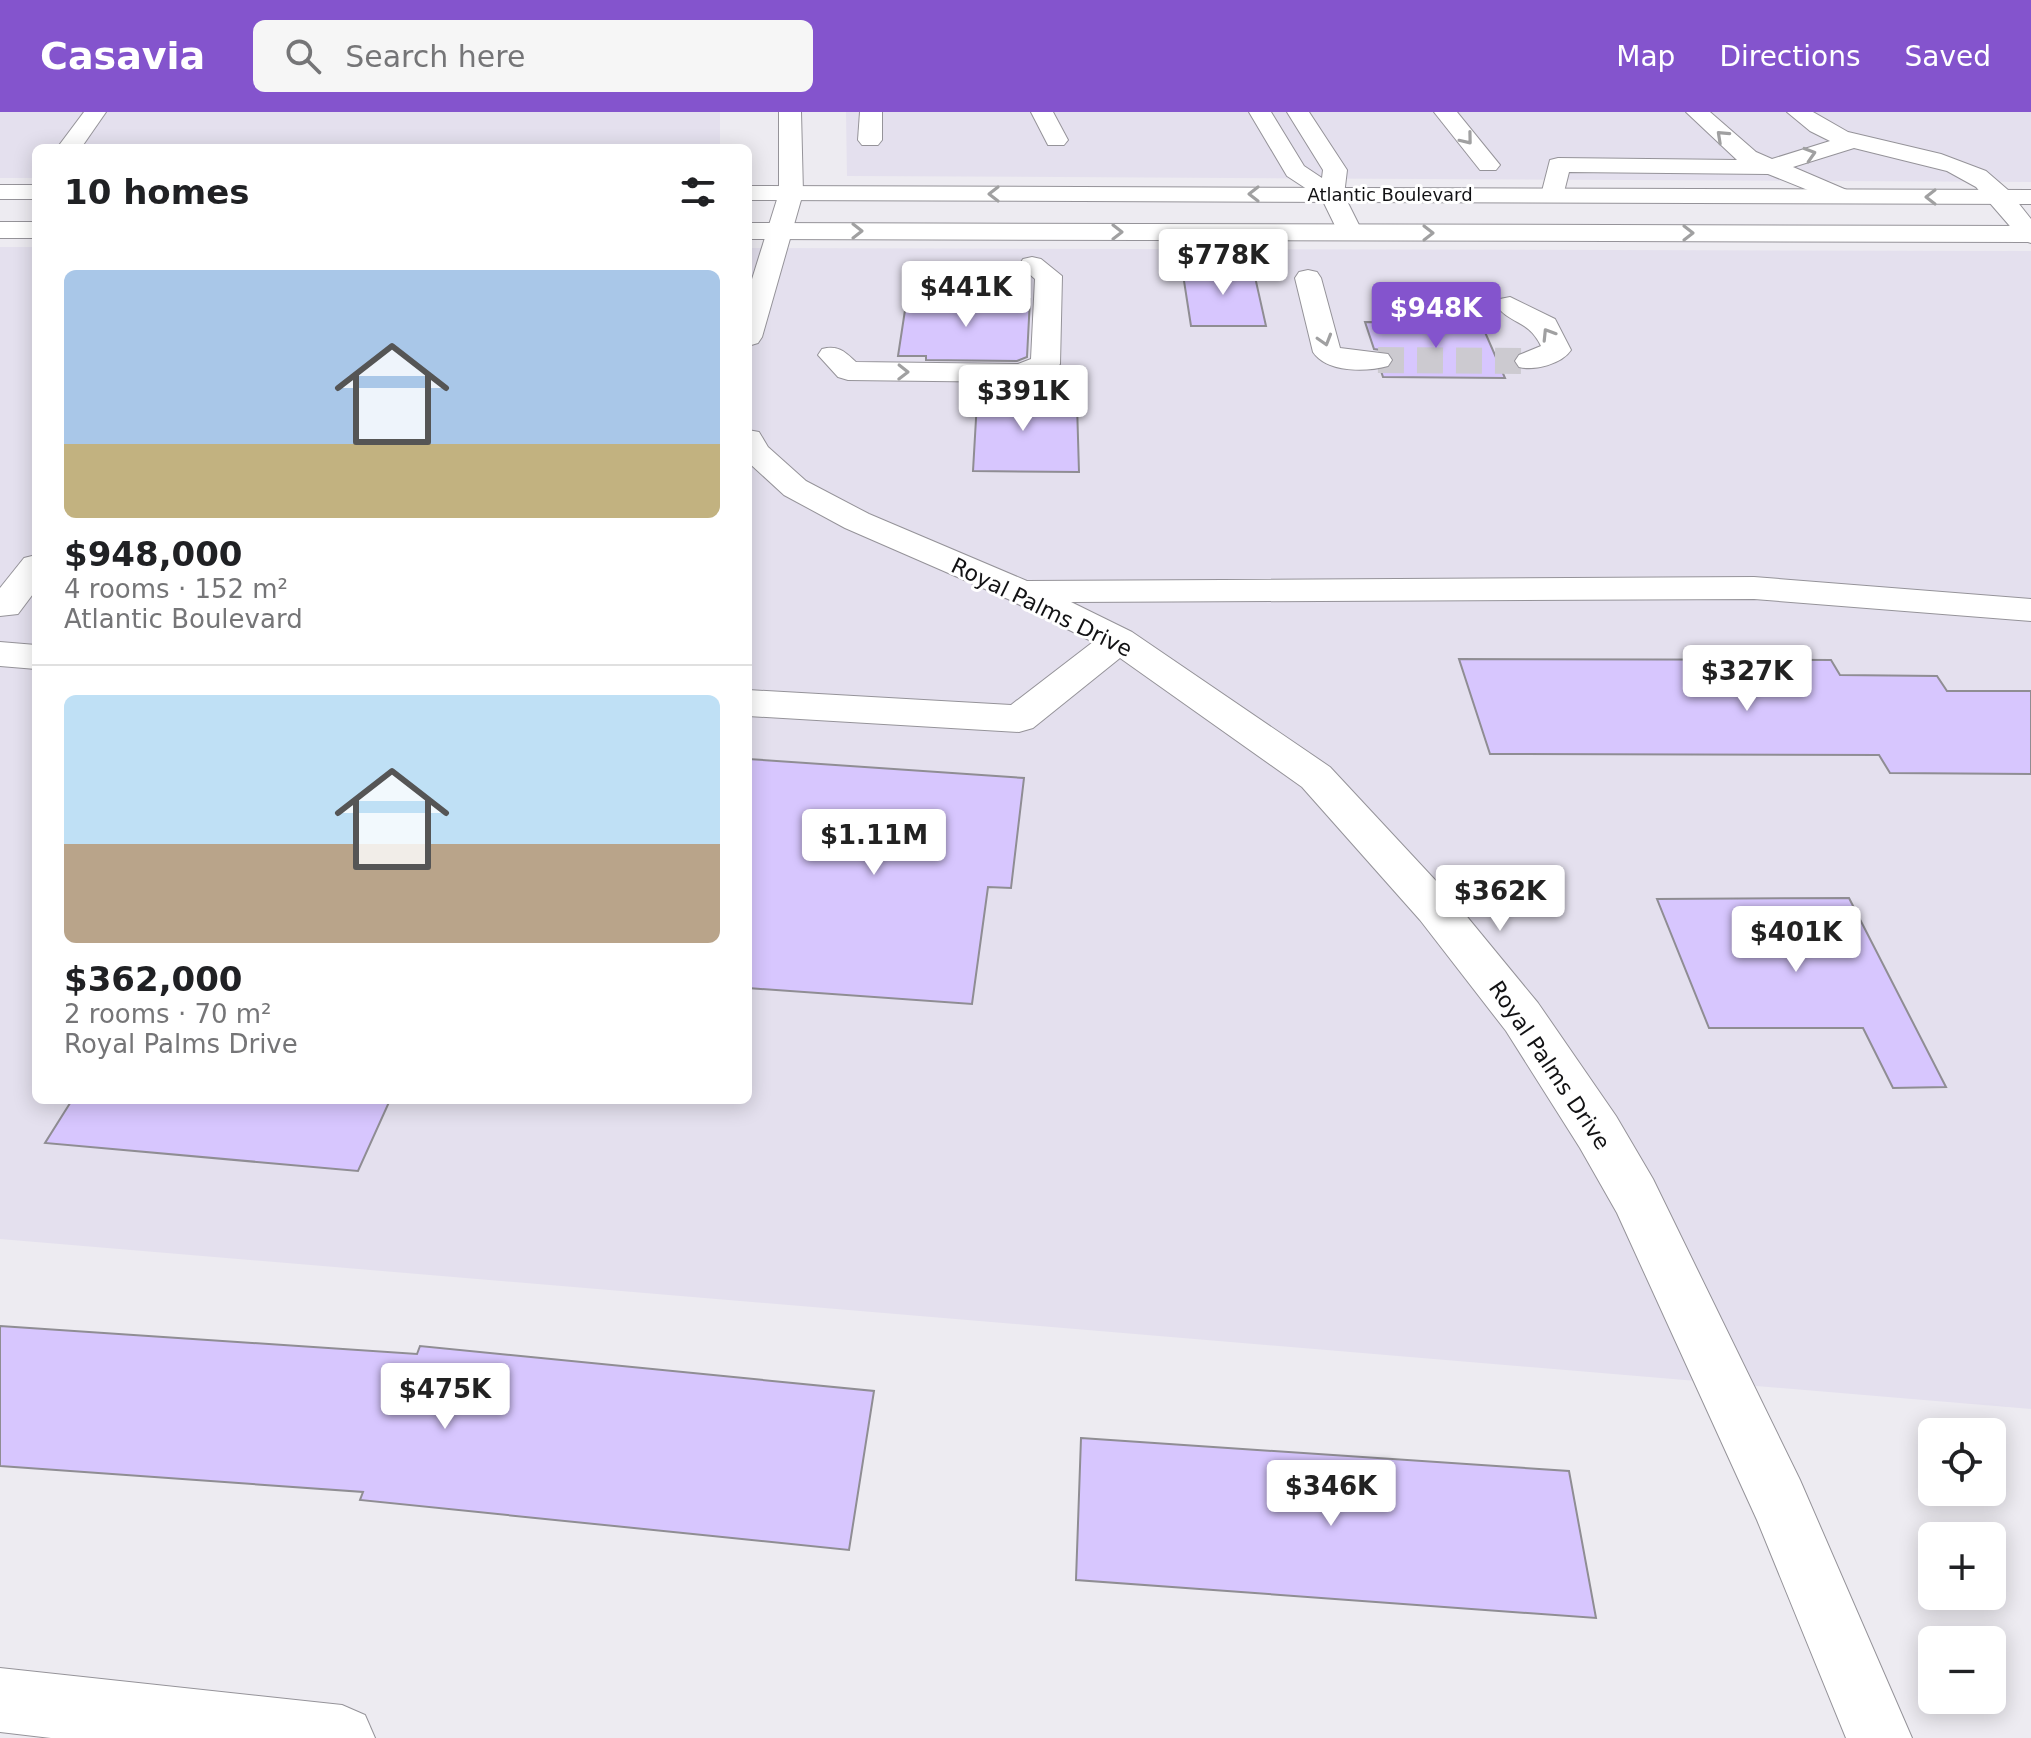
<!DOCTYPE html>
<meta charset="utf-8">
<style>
:root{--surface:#fff;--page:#f6f6f6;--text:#202124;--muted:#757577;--line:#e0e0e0;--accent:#8454cd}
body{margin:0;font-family:"DejaVu Sans",sans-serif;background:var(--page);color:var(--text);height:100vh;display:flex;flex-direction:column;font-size:30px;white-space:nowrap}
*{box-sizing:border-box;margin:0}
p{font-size:26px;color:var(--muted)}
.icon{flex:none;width:44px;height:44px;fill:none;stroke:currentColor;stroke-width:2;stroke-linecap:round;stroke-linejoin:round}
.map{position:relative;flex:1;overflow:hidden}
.drawer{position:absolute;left:32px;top:32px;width:720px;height:960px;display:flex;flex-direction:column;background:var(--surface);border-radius:12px;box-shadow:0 4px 20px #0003}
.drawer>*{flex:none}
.fabs{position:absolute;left:1918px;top:1306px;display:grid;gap:16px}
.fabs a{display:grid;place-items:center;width:88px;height:88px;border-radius:12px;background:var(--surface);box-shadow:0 4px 20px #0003;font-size:40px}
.price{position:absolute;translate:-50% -68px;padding:0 18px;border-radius:8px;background:#fff;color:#222;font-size:26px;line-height:52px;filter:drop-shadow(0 2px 4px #0008)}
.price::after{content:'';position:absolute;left:50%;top:48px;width:24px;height:18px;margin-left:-12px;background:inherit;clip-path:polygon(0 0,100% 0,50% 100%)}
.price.on{background:var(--accent);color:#fff}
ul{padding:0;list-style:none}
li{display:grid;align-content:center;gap:16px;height:424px;padding:0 32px}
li+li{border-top:2px solid var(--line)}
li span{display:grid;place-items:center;height:248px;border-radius:12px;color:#555}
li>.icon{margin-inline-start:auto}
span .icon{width:144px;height:144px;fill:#fffc;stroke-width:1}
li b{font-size:34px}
h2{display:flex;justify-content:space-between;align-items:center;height:96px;padding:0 32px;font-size:34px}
header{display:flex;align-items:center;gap:48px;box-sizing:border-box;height:112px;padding:0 40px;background:var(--accent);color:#fff}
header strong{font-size:38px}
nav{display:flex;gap:44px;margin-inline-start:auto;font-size:28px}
.search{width:560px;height:72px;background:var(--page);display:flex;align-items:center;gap:20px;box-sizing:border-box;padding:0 28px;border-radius:12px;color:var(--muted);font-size:30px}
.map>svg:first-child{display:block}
</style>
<header>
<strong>Casavia</strong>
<div class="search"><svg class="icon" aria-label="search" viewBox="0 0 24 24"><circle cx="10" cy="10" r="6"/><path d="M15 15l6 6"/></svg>Search here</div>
<nav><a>Map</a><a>Directions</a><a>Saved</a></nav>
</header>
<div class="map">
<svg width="2031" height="1626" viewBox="0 0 2031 1626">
<rect width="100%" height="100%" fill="#edebf1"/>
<!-- built -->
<g fill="#e4e0ee">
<polygon points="0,0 720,0 720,36 36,36 36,66 0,66"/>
<polygon points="846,0 2031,0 2031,70 847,64"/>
<polygon points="0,135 36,135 36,988 748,988 748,136 2031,139 2031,1297 0,1127"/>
</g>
<!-- building -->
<g fill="#d7c6fe" stroke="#8f8d93" stroke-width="2">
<polygon points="1182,156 1253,156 1266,214 1191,214"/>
<polygon points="907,185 1030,187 1027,245 1017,249 926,248 926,244 898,244"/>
<polygon points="1365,210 1481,211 1505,266 1383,265 1381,259 1390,256 1394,246 1388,239 1374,237"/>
<polygon points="1026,271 1025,292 1077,292 1079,360 973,359 978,272"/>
<polygon points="1459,547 1831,548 1840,563 1937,564 1947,579 2031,579 2031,662 1890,661 1879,643 1490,642"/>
<polygon points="748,647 1024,666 1011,776 988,775 972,892 748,876"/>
<polygon points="1849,786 1946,975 1893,976 1863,916 1709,916 1657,787"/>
<polygon points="72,988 390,988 358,1059 45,1031"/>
<polygon points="0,1214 417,1242 420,1234 874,1279 849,1438 360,1388 363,1380 0,1354"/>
<polygon points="1081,1326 1569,1359 1596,1506 1076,1468"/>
</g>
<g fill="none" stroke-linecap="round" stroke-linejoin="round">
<!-- minor-tunnel -->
<polyline stroke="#cccad0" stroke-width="26" stroke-dasharray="26 13" stroke-linecap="butt" points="1378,248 1529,249"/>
<defs>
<g id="minor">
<polygon points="84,0 106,0 81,36 57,36"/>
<polygon points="779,0 801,0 803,81 762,225 758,231 748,234 748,180 779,81"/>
<polygon points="860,0 882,0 882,28 878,33 862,33 858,28"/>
<polygon points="1031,0 1053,0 1068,28 1064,33 1048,33"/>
<polygon points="1249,0 1271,0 1304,54 1322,66 1323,58 1287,0 1309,0 1347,58 1344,83 1363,121 1359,126 1341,126 1322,87 1287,64"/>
<polygon points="1434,0 1457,0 1500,53 1496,58 1480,58"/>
<polygon points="1686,0 1710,0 1756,40 1772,47 1830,29 1810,19 1787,0 1813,0 1848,20 1941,42 1986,59 2008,78 2031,107 2031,131 2022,128 1976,75 1947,59 1854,36 1793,55 1849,79 1852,84 1849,89 1840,91 1768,62 1569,60 1562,88 1544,88 1541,83 1550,48 1558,46 1737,48"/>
<path d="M1032 145 1041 147 1062 164 1060 252 1055 258 1021 270 848 268 838 265 818 243 822 237C838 233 844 239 856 250L1018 252 1031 247 1035 167 1019 153 1023 147Z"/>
<path d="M1308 158 1317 160 1321 166 1340 236 1388 242 1392 248 1388 254C1366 260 1327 261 1313 240L1295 166 1299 160Z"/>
<path d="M1510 185 1555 207 1571 238C1562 252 1534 259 1519 255L1515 249 1519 243 1541 234C1528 207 1510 213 1496 193L1500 187Z"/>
<polygon points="748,318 759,320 768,335 806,369 869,402 1027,469 1754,465 2031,487 2031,509 1754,487 1071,490 1132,520 1330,655 1450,784 1538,891 1616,1004 1653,1067 1800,1368 1912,1626 1846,1626 1757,1408 1617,1101 1580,1036 1506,919 1420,808 1302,675 1120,546 1033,616 1019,620 748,604 748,578 1011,593 1093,530 1008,487 845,416 784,383 748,350"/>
<polygon points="36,443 36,478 18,502 0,504 0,476 24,446"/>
<polygon points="0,530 36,533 36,557 0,554"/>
<polygon points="0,1556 342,1593 365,1603 375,1626 51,1626 0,1620"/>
</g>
<g id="highway">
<rect x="0" y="73" width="36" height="14"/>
<polygon points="748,74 2031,78 2031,92 748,88"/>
<rect x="0" y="110" width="36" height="16"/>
<polygon points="748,111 2031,114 2031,130 748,127"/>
</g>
</defs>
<!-- minor casing -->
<use href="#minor" stroke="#959399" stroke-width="2"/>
<!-- highway casing -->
<use href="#highway" stroke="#959399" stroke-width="2"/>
<!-- minor -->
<use href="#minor" fill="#fff" fill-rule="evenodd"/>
<!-- highway -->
<use href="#highway" fill="#fff" fill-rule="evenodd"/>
</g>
<!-- one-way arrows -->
<defs><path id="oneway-chevron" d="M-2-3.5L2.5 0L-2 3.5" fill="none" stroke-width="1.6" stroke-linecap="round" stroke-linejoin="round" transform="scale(2)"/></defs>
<g stroke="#a0a0a1">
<use href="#oneway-chevron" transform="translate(1722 24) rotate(-137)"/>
<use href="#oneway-chevron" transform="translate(1467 27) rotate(51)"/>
<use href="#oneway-chevron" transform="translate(1810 42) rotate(-17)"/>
<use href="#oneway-chevron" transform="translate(994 82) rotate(-180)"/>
<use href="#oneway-chevron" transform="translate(1254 82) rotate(-180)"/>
<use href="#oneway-chevron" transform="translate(1931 85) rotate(-180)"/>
<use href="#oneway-chevron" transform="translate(857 119)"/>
<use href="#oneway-chevron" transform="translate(1117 120)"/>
<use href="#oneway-chevron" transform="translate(1428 121)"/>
<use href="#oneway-chevron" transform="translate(1688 121)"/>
<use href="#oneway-chevron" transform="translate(1548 222) rotate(-122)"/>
<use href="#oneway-chevron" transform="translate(1325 228) rotate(73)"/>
<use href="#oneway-chevron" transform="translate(903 260) rotate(1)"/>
</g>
<g text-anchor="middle" stroke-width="6" stroke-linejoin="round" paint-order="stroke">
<!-- far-street labels -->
<g font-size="18" fill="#121214" stroke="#fff">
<text x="1390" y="89">Atlantic Boulevard</text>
</g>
<!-- street labels -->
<g font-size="22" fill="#121214" stroke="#fff">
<text transform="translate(1042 495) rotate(26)" y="8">Royal Palms Drive</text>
<text transform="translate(1550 953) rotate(56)" y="8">Royal Palms Drive</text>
</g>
</g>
</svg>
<div class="fabs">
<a><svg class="icon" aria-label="locate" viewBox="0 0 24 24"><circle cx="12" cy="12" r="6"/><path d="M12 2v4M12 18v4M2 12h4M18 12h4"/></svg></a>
<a>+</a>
<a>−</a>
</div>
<b class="price" style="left:1223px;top:185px">$778K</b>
<b class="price" style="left:966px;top:217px">$441K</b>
<b class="price on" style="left:1436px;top:238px">$948K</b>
<b class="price" style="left:1023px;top:321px">$391K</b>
<b class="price" style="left:1747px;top:601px">$327K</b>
<b class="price" style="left:874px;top:765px">$1.11M</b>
<b class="price" style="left:1500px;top:821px">$362K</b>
<b class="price" style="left:1796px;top:862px">$401K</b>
<b class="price" style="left:445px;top:1319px">$475K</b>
<b class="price" style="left:1331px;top:1416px">$346K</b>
<section class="drawer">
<h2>10 homes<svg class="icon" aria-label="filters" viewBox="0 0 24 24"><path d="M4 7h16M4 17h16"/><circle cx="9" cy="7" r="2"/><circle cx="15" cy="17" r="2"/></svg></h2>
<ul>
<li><span style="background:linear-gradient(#a9c7e8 70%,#c2b280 0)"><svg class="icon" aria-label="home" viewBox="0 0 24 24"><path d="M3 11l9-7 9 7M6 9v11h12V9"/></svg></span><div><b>$948,000</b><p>4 rooms · 152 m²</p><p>Atlantic Boulevard</p></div></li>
<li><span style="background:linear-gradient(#bfe0f5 60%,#b9a48a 0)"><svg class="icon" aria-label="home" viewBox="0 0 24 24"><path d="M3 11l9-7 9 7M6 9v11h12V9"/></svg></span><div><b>$362,000</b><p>2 rooms · 70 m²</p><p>Royal Palms Drive</p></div></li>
</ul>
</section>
</div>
